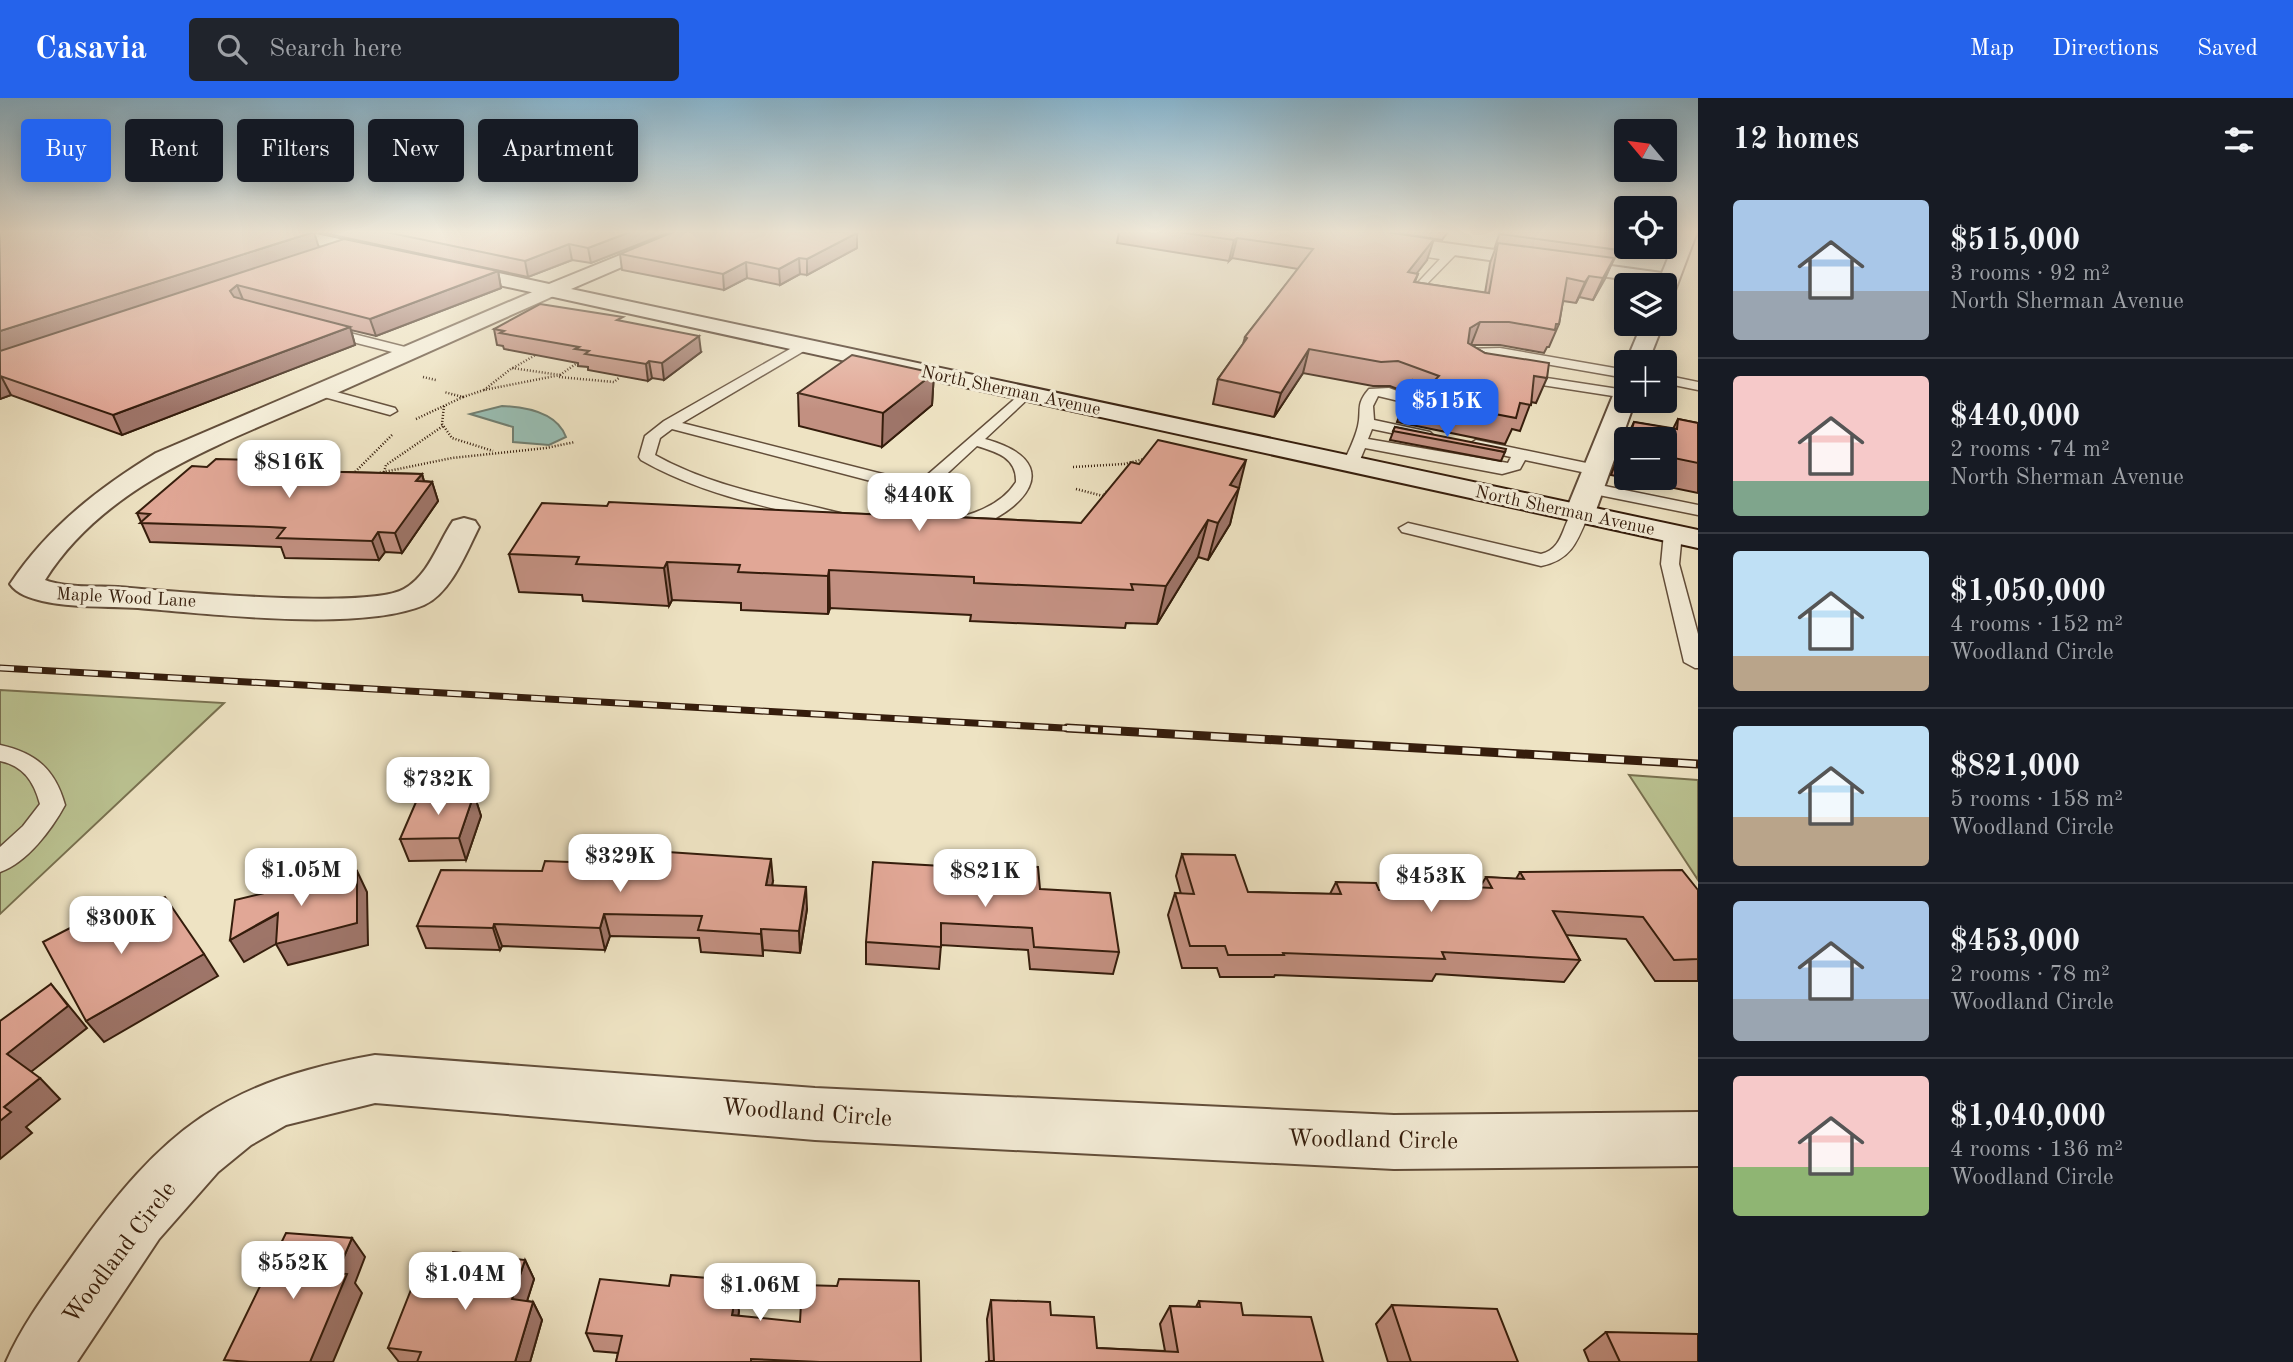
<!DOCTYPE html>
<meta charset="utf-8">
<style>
:root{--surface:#171b24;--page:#20242c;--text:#f1f3f6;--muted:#9ea1a6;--line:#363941;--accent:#2563eb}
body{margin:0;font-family:"Old Standard TT",serif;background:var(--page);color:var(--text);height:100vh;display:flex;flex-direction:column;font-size:26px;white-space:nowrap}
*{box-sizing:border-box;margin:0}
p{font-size:23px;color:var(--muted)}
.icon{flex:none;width:38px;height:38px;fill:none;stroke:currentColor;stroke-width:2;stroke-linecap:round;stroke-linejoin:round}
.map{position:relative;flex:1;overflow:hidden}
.details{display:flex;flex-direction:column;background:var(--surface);width:595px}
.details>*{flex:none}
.banner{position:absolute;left:21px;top:21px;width:665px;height:63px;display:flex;gap:14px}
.needle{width:46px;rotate:299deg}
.tools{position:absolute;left:1614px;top:21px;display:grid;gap:14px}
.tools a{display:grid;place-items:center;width:63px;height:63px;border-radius:7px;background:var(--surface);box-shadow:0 4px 18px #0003;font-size:35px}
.price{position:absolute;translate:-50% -60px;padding:0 16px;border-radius:14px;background:#fff;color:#222;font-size:23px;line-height:46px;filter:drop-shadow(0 2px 4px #0008)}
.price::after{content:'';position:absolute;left:50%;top:42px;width:21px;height:16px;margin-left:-10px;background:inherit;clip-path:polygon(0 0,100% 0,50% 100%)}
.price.selected{background:var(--accent);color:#fff}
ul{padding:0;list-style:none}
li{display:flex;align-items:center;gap:21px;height:175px;padding:0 35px}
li+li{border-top:2px solid var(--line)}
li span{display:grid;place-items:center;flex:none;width:196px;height:140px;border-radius:7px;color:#555}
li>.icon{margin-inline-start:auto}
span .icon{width:84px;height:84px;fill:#fffc;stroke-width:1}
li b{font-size:30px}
h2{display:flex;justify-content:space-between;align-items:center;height:84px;padding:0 35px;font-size:30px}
.tag{padding:0 24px;border-radius:7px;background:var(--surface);box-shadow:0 4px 18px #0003;font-size:24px;line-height:63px}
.tag.selected{background:var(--accent);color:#fff}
header{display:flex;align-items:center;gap:42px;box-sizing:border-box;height:98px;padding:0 35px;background:var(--accent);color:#fff}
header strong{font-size:33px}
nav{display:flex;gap:38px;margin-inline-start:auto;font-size:24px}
.search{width:490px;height:63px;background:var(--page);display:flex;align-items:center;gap:18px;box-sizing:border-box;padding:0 24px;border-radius:7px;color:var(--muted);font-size:26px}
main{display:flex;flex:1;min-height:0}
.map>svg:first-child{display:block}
</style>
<header>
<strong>Casavia</strong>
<div class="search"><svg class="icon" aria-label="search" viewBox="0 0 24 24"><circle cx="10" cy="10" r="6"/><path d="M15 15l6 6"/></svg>Search here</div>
<nav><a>Map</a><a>Directions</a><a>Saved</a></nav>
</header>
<main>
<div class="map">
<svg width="1698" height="1264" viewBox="0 0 1698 1264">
<rect width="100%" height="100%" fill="#eee3c3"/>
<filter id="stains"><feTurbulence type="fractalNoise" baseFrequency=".00286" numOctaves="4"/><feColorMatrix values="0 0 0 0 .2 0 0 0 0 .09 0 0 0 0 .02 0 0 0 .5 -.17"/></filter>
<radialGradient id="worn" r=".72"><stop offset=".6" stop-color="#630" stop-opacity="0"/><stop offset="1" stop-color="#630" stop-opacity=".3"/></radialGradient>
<!-- green -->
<g fill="#bbc392" stroke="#78704f" stroke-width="2">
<polygon points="0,592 224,605 0,816"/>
<polygon points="1629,677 1698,682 1698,782"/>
</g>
<!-- water -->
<path fill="#99beb3" stroke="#717e70" stroke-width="2" d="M502 308C526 309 557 315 566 339L549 347 513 344V329L470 316Z"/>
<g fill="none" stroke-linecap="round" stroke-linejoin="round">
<defs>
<g id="lane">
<polygon points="1399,149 1446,155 1455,149 1460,152 1416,197 1410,193 1440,161 1395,154 1394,152"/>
<polygon points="326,229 413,251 415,254 408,258 321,236 321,230"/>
<path d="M804 243 811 247 809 250 682 325 918 385 1026 291 1033 295 1031 298 985 341C1093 371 985 442 943 432L940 428 943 424C970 417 1000 409 1016 384 1017 360 997 354 977 348L897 422 891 423 882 418 909 393 672 331 660 340 655 357C714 390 780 400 844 416L847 420 838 425C771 410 702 397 641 362L639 359 645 338 664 323Z"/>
<polygon points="1500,250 1626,272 1626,280 1500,258 1477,258 1476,272 1466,272 1461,268 1466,251"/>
<polygon points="1514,275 1625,292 1626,300 1509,282 1507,279"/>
<polygon points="1664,277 1698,284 1698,292 1664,285"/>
<polygon points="318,289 395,310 397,313 390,317 313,296 313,290"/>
<path d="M1389 290 1427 304 1420 308 1378 298 1373 308 1374 322 1430 334 1433 337 1425 342 1372 331 1368 341 1508 365 1511 359 1470 350 1468 347 1476 342 1596 367 1604 372 1596 377 1525 362 1520 371 1502 376 1365 350 1357 369H1345L1343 366C1348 354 1355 341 1358 328 1362 312 1355 307 1369 291Z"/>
<polygon points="1590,385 1698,407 1698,417 1584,394 1584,386"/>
<path d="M1580 410 1589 415C1578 442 1572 462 1541 468L1402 434 1399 430 1408 425 1541 456C1568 450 1561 415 1580 410Z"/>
<polygon points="1673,430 1682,435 1679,466 1698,536 1698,570 1695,570 1684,564 1661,466 1664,435"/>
<path d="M0 647C36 655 55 671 65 707 52 731 27 765 0 774V749L23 728 40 706C34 684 24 668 0 663Z"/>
</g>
<g id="street">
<polygon points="1319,134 1365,134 1662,175 1679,134 1697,134 1674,195 1664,201 1664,187 1328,139"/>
<path d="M551 186 561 192 558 196C482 230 406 264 330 298 229 343 107 383 45 482 66 490 96 488 118 489 169 493 368 512 404 491 429 477 438 445 453 423L464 420 475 423 479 429C467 453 451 495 424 507 361 534 209 516 138 510 107 508 72 510 42 503 30 500 17 496 10 486 48 429 99 390 156 355Z"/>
<polygon points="1642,226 1663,226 1648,264 1626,264"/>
<polygon points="1626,288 1626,303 1635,303 1595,415 1590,421 1580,424 1570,421 1565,415 1614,295 1617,290"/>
<path d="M375 957 815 990 1394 1017 1698 1014V1068L1394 1071 815 1042 375 1005 286 1027 251 1047 218 1074 159 1141 77 1264H6C23 1225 50 1190 74 1156 163 1031 223 984 375 957Z"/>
</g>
<g id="secondary">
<polygon points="274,134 307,134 390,152 393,156 384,162 277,138"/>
<polygon points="677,134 703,134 571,191 1698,432 1698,450 449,176 440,170 449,164 549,186"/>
</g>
</defs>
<!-- lane casing -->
<use href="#lane" stroke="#634e3a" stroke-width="3"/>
<!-- street casing -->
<use href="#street" stroke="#634e3a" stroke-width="4"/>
<!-- secondary casing -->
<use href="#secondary" stroke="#351d0c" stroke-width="4"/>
<!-- path -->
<g stroke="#351d0c" stroke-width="2.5" stroke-dasharray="1 2" stroke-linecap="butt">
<polygon points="512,270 560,277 484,292"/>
<polyline points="513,270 539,255"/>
<polyline points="560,277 580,263"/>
<polyline points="423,279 436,282"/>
<polyline points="559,279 614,284 620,279"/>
<polyline points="463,299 484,292"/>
<polyline points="444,308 442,326 452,340 493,353"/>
<polyline points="416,321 463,299 444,294"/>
<polyline points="1073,369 1124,366 1148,360"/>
<polyline points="384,374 386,367 443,328"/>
<polyline points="374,376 452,360 546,350 575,344"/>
<polyline points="351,378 392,337"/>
<polyline points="1076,391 1103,398 1107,393"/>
</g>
<!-- lane -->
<use href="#lane" fill="#f4edd8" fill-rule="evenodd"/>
<!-- street -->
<use href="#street" fill="#f4edd8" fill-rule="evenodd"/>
<!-- secondary -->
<use href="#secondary" fill="#f4edd8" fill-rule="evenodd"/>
<defs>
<polyline id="rail-far1" points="0,570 1098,632"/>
<polyline id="rail" points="1067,630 1698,666"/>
</defs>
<!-- rail-far1 casing -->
<use href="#rail-far1" stroke="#351d0c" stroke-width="7"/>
<!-- rail casing -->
<use href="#rail" stroke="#351d0c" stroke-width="9"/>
<!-- rail-far1 -->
<use href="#rail-far1" stroke="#f4edd8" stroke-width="4.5" stroke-dasharray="14" stroke-linecap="butt"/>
<!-- rail -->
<use href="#rail" stroke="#f4edd8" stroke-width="6" stroke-dasharray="18" stroke-linecap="butt"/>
</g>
<!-- wall -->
<g fill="#c29081" stroke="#351d0c" stroke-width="2" fill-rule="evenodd">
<polygon points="0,134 319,149 498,173 501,190 376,238 351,232 355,247 122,337 11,297 0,301"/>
<polygon points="319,134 670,134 591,165 572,162 528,179"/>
<polygon points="1119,134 1448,134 1442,142 1402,136 1427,162 1416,175 1418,176 1415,184 1485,195 1490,165 1496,149 1495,149 1500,134 1621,134 1619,152 1593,202 1579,199 1576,205 1563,203 1559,226 1549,249 1547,249 1544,255 1500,247 1471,247 1485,255 1547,280 1536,305 1531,304 1520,333 1512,331 1505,346 1397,324 1408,295 1390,288 1373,288 1303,275 1274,319 1213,306 1218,281 1243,246 1245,239 1298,171 1232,160 1229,163 1117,145"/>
<polygon points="857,150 807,177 800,176 780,187 747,180 724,192 622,172 620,156"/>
<polygon points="623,224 701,254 664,282 652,280 648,283 588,272 588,269 578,268 578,265 504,251 503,248 497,247 494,231"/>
<polygon points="934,275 932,307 882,349 799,328 798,295"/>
<path d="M1678 321 1698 325V395L1611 377 1621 351 1634 324 1673 331ZM1626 341H1664V380H1626Z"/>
<polygon points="1395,329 1505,354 1501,363 1390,342"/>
<polygon points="298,363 302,373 422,376 424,383 432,384 438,403 402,455 385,454 379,462 285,460 281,449 150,444 137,415 207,369"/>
<polygon points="1238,389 1230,426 1208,462 1198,459 1157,526 1126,525 1125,530 970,523 971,517 830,510 828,516 741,512 741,505 672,502 669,508 583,503 582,497 519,494 509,456 607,408 932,418 1081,425"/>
<polygon points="474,696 481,718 466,762 409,763 400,741"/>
<polygon points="1182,756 1248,794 1330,796 1336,784 1379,792 1446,793 1449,788 1480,789 1486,779 1516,781 1520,774 1698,792 1698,883 1655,883 1626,841 1566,837 1580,862 1564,884 1436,876 1432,883 1275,877 1274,879 1220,879 1217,870 1182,870 1168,817 1175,795 1181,796 1176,778"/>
<polygon points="1005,767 1040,791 1119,854 1113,876 1030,871 1028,852 941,847 939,871 866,866 866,844 942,787 1002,790"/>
<polygon points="542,773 773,783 772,787 807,811 800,855 763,852 763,858 701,854 699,840 610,838 605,852 502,848 500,852 426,850 417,828"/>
<polygon points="525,1162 534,1181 527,1203 533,1204 542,1222 530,1264 399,1264 388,1250 445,1177"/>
<polygon points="720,1181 722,1193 739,1213 738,1218 921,1264 616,1264 618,1255 594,1253 586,1235 669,1188"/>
<polygon points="991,1202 1051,1217 1097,1250 1165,1253 1160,1226 1170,1208 1196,1209 1199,1203 1243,1217 1323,1264 989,1263 987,1221"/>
<polygon points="1392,1207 1518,1264 1388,1264 1376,1226"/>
<polygon points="1606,1234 1698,1264 1589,1264 1584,1252"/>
</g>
<!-- shaded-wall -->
<g fill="#9e7569" stroke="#351d0c" stroke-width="2">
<polygon points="314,134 319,150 0,254 0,233"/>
<polygon points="630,134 670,134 591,165 588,150"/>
<polygon points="857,135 857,150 807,177 807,161"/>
<polygon points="1237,140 1232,160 1229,163 1234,142"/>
<polygon points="1434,141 1427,162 1401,196 1408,174"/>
<polygon points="569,146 572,162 528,179 525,163"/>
<polygon points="799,160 800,176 780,187 779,171"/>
<polygon points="1614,160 1605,181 1593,202 1603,180"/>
<polygon points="746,164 747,180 724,192 723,176"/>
<polygon points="498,173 501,190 376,238 370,221"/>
<polygon points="1589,178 1579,199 1576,205 1585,184"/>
<polygon points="237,187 244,204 236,209 230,193"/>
<polygon points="1480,224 1471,247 1461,253 1470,230"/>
<polygon points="350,229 355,247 122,337 113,317"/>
<polygon points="699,238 701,254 664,282 662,265"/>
<polygon points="1309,251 1303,275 1274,319 1281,295"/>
<polygon points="649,263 652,280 648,283 646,266"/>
<polygon points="934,275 932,307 882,349 883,315"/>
<polygon points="0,278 1,278 11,297 0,301"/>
<polygon points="1246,362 1230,426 1208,462 1218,425 1230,387"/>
<polygon points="298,363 305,382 291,371"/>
<polygon points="422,376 426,392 432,384 438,403 402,455 395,435 416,383"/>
<polygon points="1208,422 1198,459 1157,526 1166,488"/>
<polygon points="378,434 385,454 379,462 372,443"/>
<polygon points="667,464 672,502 669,508 664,470"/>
<polygon points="829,472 830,510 828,516 828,478"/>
<polygon points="474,696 481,718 466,762 459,740"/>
<polygon points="771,761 773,783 767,809 766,787"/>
<polygon points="357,773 367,794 368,847 288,867 276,846 244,864 230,842"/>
<polygon points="806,789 807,811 800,855 799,833"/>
<polygon points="604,816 610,838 605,852 600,830"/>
<polygon points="494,826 502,848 500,852 493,830"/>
<polygon points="761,831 763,852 763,858 761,836"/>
<polygon points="204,856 218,878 104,944 86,923"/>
<polygon points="51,886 87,930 27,977 7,956"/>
<polygon points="40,980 60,1001 26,1029 32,1035 0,1061 0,1023 4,1009"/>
<polygon points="352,1140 365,1159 355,1185 362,1195 333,1264 310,1264 337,1175"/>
<polygon points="525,1162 534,1181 522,1219 512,1201"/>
<polygon points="720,1181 723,1200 718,1193"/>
<polygon points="736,1194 739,1213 736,1235 732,1217"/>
<polygon points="533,1204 542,1222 530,1264 515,1264"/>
</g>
<!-- building -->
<g fill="#e1a796" stroke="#351d0c" stroke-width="2">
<polygon points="0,134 314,134 0,233"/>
<polygon points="386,134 630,134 588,150 569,146 525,163"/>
<polygon points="673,134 854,134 857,135 807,161 799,160 779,171 746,164 723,176 620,156"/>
<polygon points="1178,134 1386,134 1434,141 1408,174 1418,176 1414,184 1489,195 1498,145 1614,160 1603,180 1589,178 1585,184 1567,180 1559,226 1556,226 1555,232 1509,224 1480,224 1470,230 1468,245 1485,255 1549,265 1547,280 1534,278 1531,307 1520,305 1516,320 1406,299 1413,282 1431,286 1439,278 1398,263 1381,264 1309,251 1281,295 1218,281 1247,240 1245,239 1313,151 1237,140 1234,142"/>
<polygon points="1501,134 1621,134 1619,152 1500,136"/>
<polygon points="344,141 498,173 370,221 237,187 230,193 234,199 350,229 113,317 0,278 0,253"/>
<polygon points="540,206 623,219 617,222 699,238 662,265 649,263 646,266 585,256 589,253 575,251 579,249 500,235 504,233 494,231"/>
<polygon points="852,257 934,275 883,315 798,295"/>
<polygon points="1678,321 1698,325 1698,365 1664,358 1664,341 1629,341 1634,324 1677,331"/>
<polygon points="1395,329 1506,351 1505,354 1393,333"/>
<polygon points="1158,342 1246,362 1230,387 1239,390 1218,425 1208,422 1166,488 1131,486 1133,492 974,485 974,479 829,472 828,478 738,474 740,467 667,464 664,470 576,466 579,459 509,456 542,405 607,408 609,404 888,417 891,396 933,400 932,418 1081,425 1131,364 1139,366"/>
<polygon points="216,361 298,363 291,371 302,373 422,376 416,383 432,384 395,435 378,434 372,443 277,440 285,430 269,429 140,425 150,416 137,415 192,368 207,369"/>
<polygon points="474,696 459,740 400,741 419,697"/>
<polygon points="623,751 771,761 766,787 806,789 799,833 761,831 761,836 698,832 702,818 604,816 600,830 494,826 493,830 417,828 441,772 542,773 545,763 619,766"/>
<polygon points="1182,756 1235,757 1248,794 1341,796 1336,784 1376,785 1379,792 1452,794 1449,788 1492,790 1486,779 1524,781 1520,774 1682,772 1698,792 1698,861 1674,862 1643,819 1553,813 1580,862 1442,854 1445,861 1283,855 1284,857 1228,857 1225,848 1190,848 1175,795 1194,796"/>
<polygon points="873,764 942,768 942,787 1006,791 1005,767 1038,769 1040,791 1110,795 1119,854 1034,849 1032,830 941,825 941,849 866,844"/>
<polygon points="357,773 357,825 276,846 278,815 230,842 235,802"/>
<polygon points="165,799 204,856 86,923 43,844 97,816 106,831"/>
<polygon points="51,886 68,908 7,956 40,980 4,1009 11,1014 0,1023 0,923"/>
<polygon points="286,1135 352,1140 337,1175 347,1176 310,1264 250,1264 224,1262"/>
<polygon points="453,1154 525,1162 512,1201 533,1204 515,1264 417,1264 421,1254 388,1250 418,1174 445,1177"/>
<polygon points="671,1177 720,1181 718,1193 736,1194 732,1217 800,1224 802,1187 837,1188 839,1181 919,1183 921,1264 820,1264 751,1261 751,1264 616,1264 622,1238 586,1235 600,1181 669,1188"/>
<polygon points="991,1202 1050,1204 1051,1217 1094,1219 1097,1250 1178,1254 1170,1208 1200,1209 1199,1203 1241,1205 1243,1217 1311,1219 1323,1264 985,1264 994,1263"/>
<polygon points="1392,1207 1497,1211 1518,1264 1411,1264"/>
<polygon points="1606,1234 1698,1236 1698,1264 1620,1264"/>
</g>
<!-- sky -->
<linearGradient id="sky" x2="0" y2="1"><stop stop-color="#88b8d3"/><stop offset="0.43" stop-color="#f7f2e4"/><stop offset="1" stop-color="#f7f2e4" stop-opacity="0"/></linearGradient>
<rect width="1698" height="311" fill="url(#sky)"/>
<g text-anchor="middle" stroke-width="6" stroke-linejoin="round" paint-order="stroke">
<!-- far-street labels -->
<g font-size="18" fill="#351d0c" stroke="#f4edd8">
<text transform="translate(1011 292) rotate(12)" y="6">North Sherman Avenue</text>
<text transform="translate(1565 412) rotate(12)" y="6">North Sherman Avenue</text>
<text transform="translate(126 499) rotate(3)" y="6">Maple Wood Lane</text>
</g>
<!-- near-street labels -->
<g font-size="24" fill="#351d0c" stroke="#f4edd8">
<text transform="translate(807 1014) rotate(4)" y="8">Woodland Circle</text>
<text transform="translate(1373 1041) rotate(1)" y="8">Woodland Circle</text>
<text transform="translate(119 1154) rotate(-53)" y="8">Woodland Circle</text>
</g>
</g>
<rect width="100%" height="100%" filter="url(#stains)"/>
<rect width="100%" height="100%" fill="url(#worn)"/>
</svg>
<div class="tools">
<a><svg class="needle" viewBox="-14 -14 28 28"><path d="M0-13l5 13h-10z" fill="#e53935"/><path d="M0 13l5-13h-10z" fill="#9ea1a6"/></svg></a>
<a><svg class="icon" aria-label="locate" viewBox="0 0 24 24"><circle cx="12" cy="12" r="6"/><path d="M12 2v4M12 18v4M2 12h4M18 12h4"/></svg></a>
<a><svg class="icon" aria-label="layers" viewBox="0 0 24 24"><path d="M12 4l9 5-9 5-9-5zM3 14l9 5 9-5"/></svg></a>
<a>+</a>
<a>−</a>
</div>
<b class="price selected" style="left:1447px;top:341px">$515K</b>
<b class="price" style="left:289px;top:402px">$816K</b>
<b class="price" style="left:919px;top:435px">$440K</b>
<b class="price" style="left:438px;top:719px">$732K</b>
<b class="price" style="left:620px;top:796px">$329K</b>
<b class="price" style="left:301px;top:810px">$1.05M</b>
<b class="price" style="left:985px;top:811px">$821K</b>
<b class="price" style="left:1431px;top:816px">$453K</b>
<b class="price" style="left:121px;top:858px">$300K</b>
<b class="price" style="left:293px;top:1203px">$552K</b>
<b class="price" style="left:465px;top:1214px">$1.04M</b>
<b class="price" style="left:760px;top:1225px">$1.06M</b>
<div class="banner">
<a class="tag selected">Buy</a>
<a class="tag">Rent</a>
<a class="tag">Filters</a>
<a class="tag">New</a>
<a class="tag">Apartment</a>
</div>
</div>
<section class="details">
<h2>12 homes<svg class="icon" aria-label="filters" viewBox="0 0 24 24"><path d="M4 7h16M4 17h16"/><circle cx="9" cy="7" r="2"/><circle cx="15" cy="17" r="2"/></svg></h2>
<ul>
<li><span style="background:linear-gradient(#a9c7e8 65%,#9aa5b1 0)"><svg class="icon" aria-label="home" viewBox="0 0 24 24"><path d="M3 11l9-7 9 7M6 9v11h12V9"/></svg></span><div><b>$515,000</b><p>3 rooms · 92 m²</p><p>North Sherman Avenue</p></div></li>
<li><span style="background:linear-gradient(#f6c9c9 75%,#7fa58c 0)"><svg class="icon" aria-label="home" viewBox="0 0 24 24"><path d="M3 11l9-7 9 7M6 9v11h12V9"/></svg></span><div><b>$440,000</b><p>2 rooms · 74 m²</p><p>North Sherman Avenue</p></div></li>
<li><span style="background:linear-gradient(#bfe0f5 75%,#b9a48a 0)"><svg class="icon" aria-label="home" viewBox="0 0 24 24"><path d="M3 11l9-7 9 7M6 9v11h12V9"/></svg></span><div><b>$1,050,000</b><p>4 rooms · 152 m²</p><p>Woodland Circle</p></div></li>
<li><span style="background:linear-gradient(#bfe0f5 65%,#b9a48a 0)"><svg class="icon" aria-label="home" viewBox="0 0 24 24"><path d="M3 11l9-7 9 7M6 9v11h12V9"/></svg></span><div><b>$821,000</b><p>5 rooms · 158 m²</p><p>Woodland Circle</p></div></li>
<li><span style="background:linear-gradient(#a9c7e8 70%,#9aa5b1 0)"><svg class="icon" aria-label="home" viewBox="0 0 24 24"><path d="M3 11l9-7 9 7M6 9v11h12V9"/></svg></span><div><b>$453,000</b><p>2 rooms · 78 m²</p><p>Woodland Circle</p></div></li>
<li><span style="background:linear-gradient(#f6c9c9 65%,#8fb573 0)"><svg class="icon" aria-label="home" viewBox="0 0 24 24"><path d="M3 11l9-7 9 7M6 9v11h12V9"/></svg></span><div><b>$1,040,000</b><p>4 rooms · 136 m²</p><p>Woodland Circle</p></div></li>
</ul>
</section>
</main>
